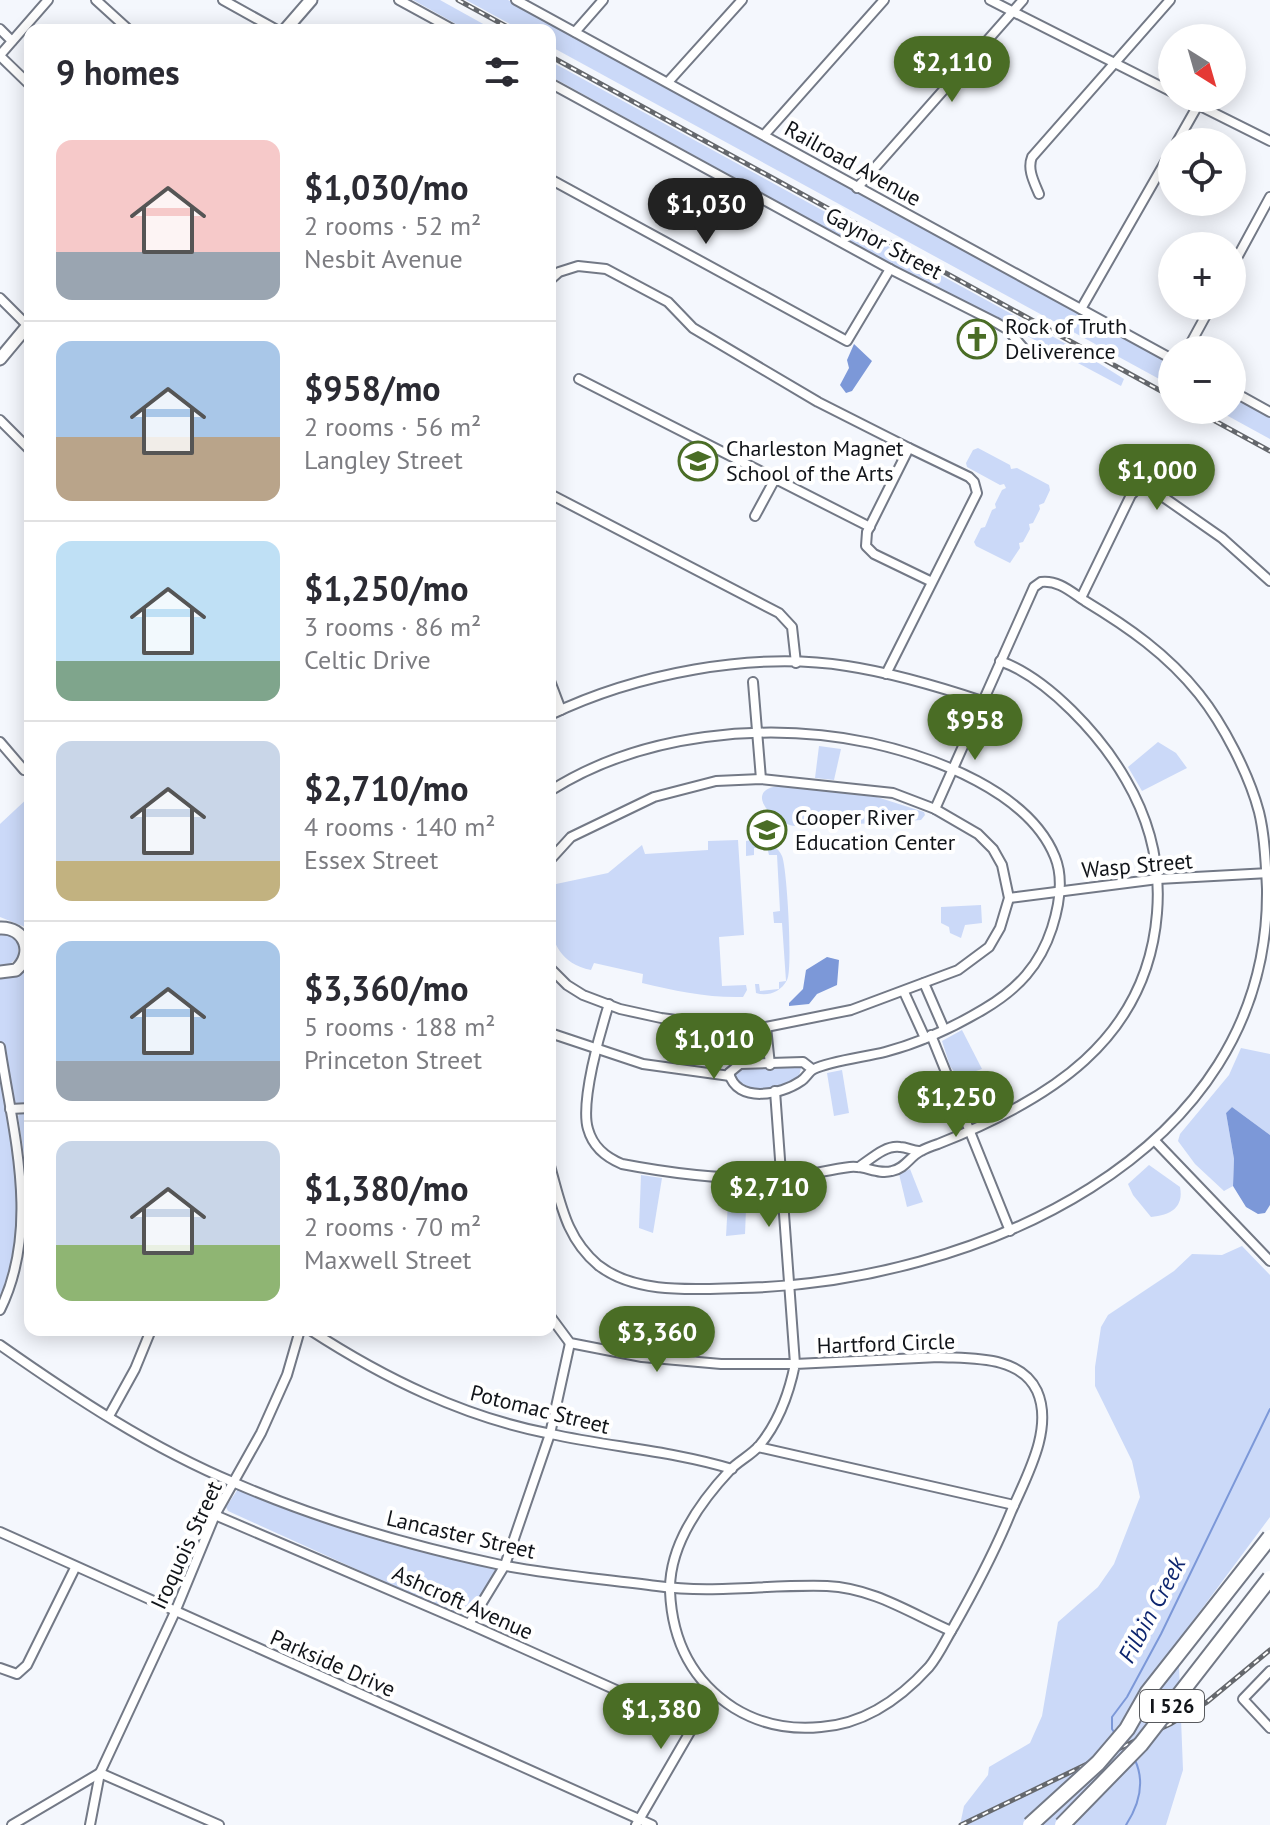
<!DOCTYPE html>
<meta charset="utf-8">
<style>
:root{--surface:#fff;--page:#f7f7f7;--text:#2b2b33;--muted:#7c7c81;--line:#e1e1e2;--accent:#4a6d25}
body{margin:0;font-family:"PT Sans",sans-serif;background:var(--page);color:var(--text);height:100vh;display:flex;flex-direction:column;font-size:30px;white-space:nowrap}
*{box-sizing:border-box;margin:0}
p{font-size:26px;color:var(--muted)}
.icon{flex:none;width:44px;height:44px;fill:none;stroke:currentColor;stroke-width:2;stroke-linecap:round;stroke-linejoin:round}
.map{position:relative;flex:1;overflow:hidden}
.details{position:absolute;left:24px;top:24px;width:532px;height:1312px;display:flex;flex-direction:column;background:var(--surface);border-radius:16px;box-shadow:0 4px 20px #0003}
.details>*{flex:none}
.needle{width:52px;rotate:143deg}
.tools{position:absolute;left:1158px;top:24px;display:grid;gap:16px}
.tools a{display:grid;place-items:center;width:88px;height:88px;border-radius:50%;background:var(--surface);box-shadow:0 4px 20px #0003;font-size:40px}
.price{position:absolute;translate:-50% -68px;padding:0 18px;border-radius:28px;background:var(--accent);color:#fff;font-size:26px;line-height:52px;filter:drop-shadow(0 2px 4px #0008)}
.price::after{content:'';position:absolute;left:50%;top:48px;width:24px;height:18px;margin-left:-12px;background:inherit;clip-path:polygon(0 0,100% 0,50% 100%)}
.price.active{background:#222;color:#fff}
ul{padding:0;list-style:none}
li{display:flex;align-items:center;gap:24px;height:200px;padding:0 32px}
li+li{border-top:2px solid var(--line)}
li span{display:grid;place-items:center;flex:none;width:224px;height:160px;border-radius:16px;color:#555}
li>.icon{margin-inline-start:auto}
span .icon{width:96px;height:96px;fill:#fffc;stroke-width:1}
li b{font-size:34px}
h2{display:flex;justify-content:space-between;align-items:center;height:96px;padding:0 32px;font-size:34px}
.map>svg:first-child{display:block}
</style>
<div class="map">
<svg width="1270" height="1825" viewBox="0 0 1270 1825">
<rect width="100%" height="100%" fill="#f4f7fd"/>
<!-- green -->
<g fill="#cbd9f8">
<polygon points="413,0 440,0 494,30 467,30"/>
<polygon points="466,0 508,0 580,39 1172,363 1172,386 550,46 550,30 521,30"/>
<polygon points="550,61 1081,352 1124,379 1121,386 875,255 550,76"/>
<polygon points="1232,396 1270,417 1270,439 1217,410 1232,410"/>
<polygon points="978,448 1010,465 1011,469 1017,468 1049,485 1050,490 1044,503 1039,505 1040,509 1033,523 1029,524 1030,529 1023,542 1019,543 1020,548 1010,563 976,546 974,542 981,528 985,527 992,510 996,508 995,504 1002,490 1006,488 1004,484 1000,485 967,467 966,463 973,450"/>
<polygon points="1158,742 1176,753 1187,768 1142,791 1128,767"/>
<polygon points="819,746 841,749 834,780 815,778"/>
<path d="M778 786 877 797 924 812 925 815 921 820C892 822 862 824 833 825 821 826 807 828 795 826 775 824 742 791 778 786Z"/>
<polygon points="30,796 30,929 0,917 0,824"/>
<path d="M757 839C767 842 777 845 782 856 787 867 793 970 787 980 781 992 767 997 756 993L755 984H759L760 991 779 989V982L786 981 782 923H774L773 912 780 911 777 855H769L767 847 754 848V855L746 856V841Z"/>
<path d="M738 840 744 935 719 937 722 986 746 985 747 990 743 997C708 998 675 991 642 983L643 974 594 963 591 970C561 964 550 942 550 914 550 902 548 893 556 884L608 873 642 845 645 854 708 850V841Z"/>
<polygon points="981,905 982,923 965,925 961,938 950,933 949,927 941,923 941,907"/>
<polygon points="0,935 12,936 18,943 18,957 10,964 0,965"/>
<polygon points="21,965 30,965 30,1108 11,1109 22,1240 0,1310 0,972"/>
<polygon points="962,1030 982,1069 958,1077 950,1066 942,1041"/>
<polygon points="1241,1048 1270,1054 1270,1135 1232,1107 1226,1113 1234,1159 1233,1186 1224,1191 1195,1164 1178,1141 1180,1134 1229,1075"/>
<path d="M802 1064 798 1080C772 1092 754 1098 733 1075L737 1068Z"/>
<polygon points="842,1070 849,1113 834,1116 827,1073"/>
<polygon points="30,1111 30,1180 28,1180 18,1116 21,1113"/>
<path d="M1149 1165 1180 1187C1184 1208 1170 1215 1151 1217L1133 1195 1128 1184Z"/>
<polygon points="910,1169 923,1202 907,1207 899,1174"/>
<polygon points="641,1175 662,1178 653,1233 639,1228"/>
<polygon points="729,1185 747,1185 745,1234 726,1236"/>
<polygon points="1242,1246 1270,1275 1270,1517 1178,1641 1183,1770 1166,1825 960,1825 964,1806 988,1775 989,1767 1030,1743 1042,1716 1058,1622 1098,1587 1114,1564 1140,1497 1132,1461 1095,1386 1095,1367 1101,1327 1108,1315 1174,1271 1192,1254 1222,1255"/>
<polygon points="238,1489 374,1538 496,1568 496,1571 475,1610 464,1618 228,1511 226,1507"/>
</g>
<!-- water -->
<g fill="#7c98d8">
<polygon points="854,344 872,361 852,391 846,393 840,385 849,368 847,360"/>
<polygon points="827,957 839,960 837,985 817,994 809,1004 789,1006 789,1003 803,989 806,970"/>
<polygon points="1232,1107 1270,1135 1270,1205 1265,1213 1258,1214 1246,1207 1233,1186 1234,1159 1226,1113"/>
</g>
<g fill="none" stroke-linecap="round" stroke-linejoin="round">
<!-- stream -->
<g stroke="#7c98d8" stroke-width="2">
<polyline points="1114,1732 1112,1729 1112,1717 1127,1697 1161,1634 1270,1409"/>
<path d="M1126 1825C1139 1805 1145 1782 1135 1760"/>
</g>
<defs>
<g id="street">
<polyline points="96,0 129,30"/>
<polyline points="223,0 277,30"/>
<polyline points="399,0 454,30"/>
<path d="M516 0C735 119 954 238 1172 359"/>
<polyline points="990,0 1172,92"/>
<polyline points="0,29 12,41"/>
<polyline points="575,32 603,0"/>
<polyline points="0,55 48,0"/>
<polyline points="0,56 30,85"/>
<polyline points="669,81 742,0"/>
<polyline points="550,83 890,269 995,322 1007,329 1026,351"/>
<polyline points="1184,98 1270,141"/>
<polyline points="765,134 884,0"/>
<polyline points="1177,142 1198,105"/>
<polyline points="550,179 847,341 890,269"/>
<polyline points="857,188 1023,0"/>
<path d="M1039 194C1034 182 1027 169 1032 157L1170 0"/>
<polyline points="1232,267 1270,197"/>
<polyline points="550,280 559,272 578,266 606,269 668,302 693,328 818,402 909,448"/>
<polyline points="0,298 28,326"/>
<polyline points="1081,309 1172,150"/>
<polyline points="1187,350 1211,306"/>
<polyline points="579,379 870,527"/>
<polyline points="1232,391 1270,412"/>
<polyline points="0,420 30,450"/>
<polyline points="550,494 779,613 792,627 796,663"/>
<polyline points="755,516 775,479"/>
<polyline points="1081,598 1131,495 1139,487 1146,485 1222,538 1270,581"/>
<polyline points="886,674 977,493 974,482 969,477 909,448 867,532 866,546 874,554 932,582"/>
<polyline points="550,681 561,710"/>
<polyline points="753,682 761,779"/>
<path d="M550 715C635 674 752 651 847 666 893 673 937 686 982 701"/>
<polyline points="0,742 24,770"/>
<path d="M550 791C641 733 766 721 871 743 934 757 1029 792 1055 857 1064 879 1059 906 1052 928 1040 965 1018 989 984 1009 954 1027 919 1043 885 1052 865 1057 830 1061 814 1069 809 1071 806 1078 801 1081 781 1095 737 1104 729 1073L740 1064 803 1062 812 1069"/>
<polyline points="550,860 571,837 654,797 716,781 761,779 893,793 935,809 978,834 993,849 1002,865 1009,898 1000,928 989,947 958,970 851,1010 766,1027 738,1028 661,1018 620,1009 583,995 567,985 550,968"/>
<polyline points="1009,898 1158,879 1269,873"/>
<polyline points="924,983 944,1029"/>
<polyline points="904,992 925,1038"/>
<path d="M609 1004C600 1032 580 1103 588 1129 593 1147 605 1157 622 1164 674 1174 725 1180 778 1178 802 1177 826 1170 850 1167 865 1165 877 1175 892 1171 906 1168 909 1157 921 1151 926 1148 932 1146 938 1144 1047 1101 1147 1041 1157 913 1161 865 1150 821 1126 780 1101 736 1048 678 1000 661"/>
<polyline points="766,1027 770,1065"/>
<polyline points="550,1033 643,1064 730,1076"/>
<polyline points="931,1035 1010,1231"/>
<path d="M0 1047C13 1133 41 1227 0 1310"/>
<polyline points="10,1109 30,1108"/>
<polyline points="1156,1142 1270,1261"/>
<path d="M550 1166C561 1204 566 1238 598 1265 636 1295 695 1289 741 1288 969 1283 1270 1159 1267 889 1266 865 1265 836 1259 812 1249 774 1223 724 1199 694 1167 654 1128 627 1085 601 1071 592 1059 580 1041 582L1034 587 935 809"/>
<path d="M859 1167C871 1159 885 1145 900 1147 907 1147 912 1151 919 1151"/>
<polyline points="550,1316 570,1343 642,1357 721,1364 795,1364 775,1091"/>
<path d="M310 1330C384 1378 463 1417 551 1434 611 1447 673 1451 732 1469"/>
<path d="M0 1345C74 1397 151 1448 235 1483 320 1520 411 1546 501 1565 552 1575 605 1579 657 1586 713 1594 770 1584 827 1586 873 1588 910 1613 951 1631"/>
<path d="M939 1357C971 1359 1020 1355 1037 1391 1054 1429 1026 1477 1011 1512 995 1551 975 1589 954 1626 946 1639 939 1655 929 1667 900 1699 864 1724 821 1727 791 1730 760 1724 734 1708 692 1681 672 1640 670 1591 669 1545 701 1501 731 1469 739 1461 751 1455 759 1446 779 1422 789 1394 795 1364Z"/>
<polyline points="109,1416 135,1369 151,1330"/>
<polyline points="758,1447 1014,1505"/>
<polyline points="215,1515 469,1624 694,1725"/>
<polyline points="0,1532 652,1825"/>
<polyline points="469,1624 505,1565 550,1434 570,1343"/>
<polyline points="0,1668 17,1674 27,1665 75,1568"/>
<polyline points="1270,1671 1243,1699 1270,1728"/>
<polyline points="12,1825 100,1773 219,1825"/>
<polyline points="90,1825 100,1773 175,1612 215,1515 261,1433 287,1375 300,1330"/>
<polyline points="636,1825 694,1725 716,1696"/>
</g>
<g id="secondary">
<polyline points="285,30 311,0"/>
<polyline points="0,359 30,323"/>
<path d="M0 928C25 927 35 953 16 970L0 972"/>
</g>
</defs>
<!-- street casing -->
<use href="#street" stroke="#737986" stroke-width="12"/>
<!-- secondary casing -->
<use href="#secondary" stroke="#737986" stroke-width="15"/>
<!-- street -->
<use href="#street" stroke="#fff" stroke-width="8"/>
<!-- secondary -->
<use href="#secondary" stroke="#fff" stroke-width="11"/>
<defs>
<g id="rail">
<polyline points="458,0 513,30"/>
<polyline points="550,56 1172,397"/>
<polyline points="1195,410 1270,451"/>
<polyline points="961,1825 1170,1724 1207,1702 1270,1650"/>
</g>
</defs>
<!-- rail casing -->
<use href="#rail" stroke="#65686d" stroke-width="5"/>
<!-- rail -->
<use href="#rail" stroke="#fff" stroke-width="2" stroke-dasharray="6" stroke-linecap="butt"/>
<defs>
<g id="highway-bridge">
<polyline points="1030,1825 1098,1763 1127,1729 1148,1692 1270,1537"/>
<polyline points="1062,1825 1141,1744 1270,1578"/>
</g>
</defs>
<!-- highway-bridge casing -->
<use href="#highway-bridge" stroke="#737986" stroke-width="18" stroke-linecap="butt"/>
<!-- highway-bridge -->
<use href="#highway-bridge" stroke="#fff" stroke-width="14"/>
</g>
<!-- icons -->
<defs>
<symbol id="church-ring" viewBox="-11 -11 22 22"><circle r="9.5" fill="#fff" stroke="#4a6d25" stroke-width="1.5"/><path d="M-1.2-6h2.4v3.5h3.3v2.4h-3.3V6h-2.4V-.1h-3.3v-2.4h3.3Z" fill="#4a6d25"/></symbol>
<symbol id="school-ring" viewBox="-11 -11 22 22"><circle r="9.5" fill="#fff" stroke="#4a6d25" stroke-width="1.5"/><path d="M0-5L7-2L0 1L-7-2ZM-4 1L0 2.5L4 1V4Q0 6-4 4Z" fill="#4a6d25"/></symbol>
</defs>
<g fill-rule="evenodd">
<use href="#church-ring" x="955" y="317" width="44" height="44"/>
<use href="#school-ring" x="676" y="439" width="44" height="44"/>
<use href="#school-ring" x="745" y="808" width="44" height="44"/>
</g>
<g text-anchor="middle" stroke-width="8" stroke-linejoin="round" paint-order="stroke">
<!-- shield labels -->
<rect fill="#fff" stroke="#585a5e" stroke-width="2" x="1140" y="1690" width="64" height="32" rx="6"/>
<g font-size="20" font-weight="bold" fill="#111419">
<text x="1172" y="1713">I 526</text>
</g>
<!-- street labels -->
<g font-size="22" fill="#111419" stroke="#fff">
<text transform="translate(853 163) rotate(29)" y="8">Railroad Avenue</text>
<text transform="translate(884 243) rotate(28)" y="8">Gaynor Street</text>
<text transform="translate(1137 865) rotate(-5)" y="8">Wasp Street</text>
<text transform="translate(886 1343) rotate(-2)" y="8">Hartford Circle</text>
<text transform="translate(540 1409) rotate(14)" y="8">Potomac Street</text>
<text transform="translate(461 1534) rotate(13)" y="8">Lancaster Street</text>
<text transform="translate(186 1545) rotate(-65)" y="8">Iroquois Street</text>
<text transform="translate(463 1602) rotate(24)" y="8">Ashcroft Avenue</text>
<text transform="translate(333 1663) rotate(24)" y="8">Parkside Drive</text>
</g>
<!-- poi labels -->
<g font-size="22" fill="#111419" stroke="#fff" text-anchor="start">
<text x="1005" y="334">Rock of Truth<tspan x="1005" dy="25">Deliverence</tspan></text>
<text x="726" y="456">Charleston Magnet<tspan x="726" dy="25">School of the Arts</tspan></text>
<text x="795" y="825">Cooper River<tspan x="795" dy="25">Education Center</tspan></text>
</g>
<!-- water labels -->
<g font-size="24" font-style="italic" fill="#0e266f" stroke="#fff">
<text transform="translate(1152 1610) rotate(-62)" y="8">Filbin Creek</text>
</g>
</g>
</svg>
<div class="tools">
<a><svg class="needle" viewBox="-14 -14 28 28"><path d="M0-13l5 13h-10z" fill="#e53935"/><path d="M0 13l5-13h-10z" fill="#7c7c81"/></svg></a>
<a><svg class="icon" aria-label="locate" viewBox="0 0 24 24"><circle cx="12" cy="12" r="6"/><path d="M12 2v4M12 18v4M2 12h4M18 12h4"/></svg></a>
<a>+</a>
<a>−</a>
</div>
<b class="price" style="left:952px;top:104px">$2,110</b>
<b class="price active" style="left:706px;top:246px">$1,030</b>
<b class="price" style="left:1157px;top:512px">$1,000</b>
<b class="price" style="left:975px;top:762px">$958</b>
<b class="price" style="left:714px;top:1081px">$1,010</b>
<b class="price" style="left:956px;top:1139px">$1,250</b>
<b class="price" style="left:769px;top:1229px">$2,710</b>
<b class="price" style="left:657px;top:1374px">$3,360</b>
<b class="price" style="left:661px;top:1751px">$1,380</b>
<section class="details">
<h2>9 homes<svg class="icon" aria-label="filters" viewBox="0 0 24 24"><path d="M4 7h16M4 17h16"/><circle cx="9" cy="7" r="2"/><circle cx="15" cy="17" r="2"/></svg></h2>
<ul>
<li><span style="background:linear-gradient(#f6c9c9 70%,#9aa5b1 0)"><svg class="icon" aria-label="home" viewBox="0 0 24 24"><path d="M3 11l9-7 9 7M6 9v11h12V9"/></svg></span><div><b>$1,030/mo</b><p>2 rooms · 52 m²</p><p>Nesbit Avenue</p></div></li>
<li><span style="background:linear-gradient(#a9c7e8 60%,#b9a48a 0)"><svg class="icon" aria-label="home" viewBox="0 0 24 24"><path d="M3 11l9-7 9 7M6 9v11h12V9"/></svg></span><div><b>$958/mo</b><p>2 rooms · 56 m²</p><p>Langley Street</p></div></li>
<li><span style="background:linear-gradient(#bfe0f5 75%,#7fa58c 0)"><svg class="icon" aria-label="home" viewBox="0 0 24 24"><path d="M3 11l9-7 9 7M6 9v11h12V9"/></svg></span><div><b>$1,250/mo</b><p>3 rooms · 86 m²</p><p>Celtic Drive</p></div></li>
<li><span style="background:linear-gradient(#c9d6e8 75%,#c2b280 0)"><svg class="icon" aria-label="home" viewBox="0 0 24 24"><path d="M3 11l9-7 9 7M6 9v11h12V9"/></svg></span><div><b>$2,710/mo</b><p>4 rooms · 140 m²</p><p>Essex Street</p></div></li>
<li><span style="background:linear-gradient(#a9c7e8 75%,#9aa5b1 0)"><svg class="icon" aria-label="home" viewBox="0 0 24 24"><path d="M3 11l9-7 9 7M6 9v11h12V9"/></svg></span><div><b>$3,360/mo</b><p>5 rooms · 188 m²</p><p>Princeton Street</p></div></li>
<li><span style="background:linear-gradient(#c9d6e8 65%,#8fb573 0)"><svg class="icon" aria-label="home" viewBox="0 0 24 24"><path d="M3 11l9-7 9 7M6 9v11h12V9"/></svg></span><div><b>$1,380/mo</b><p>2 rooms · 70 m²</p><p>Maxwell Street</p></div></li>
</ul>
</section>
</div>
